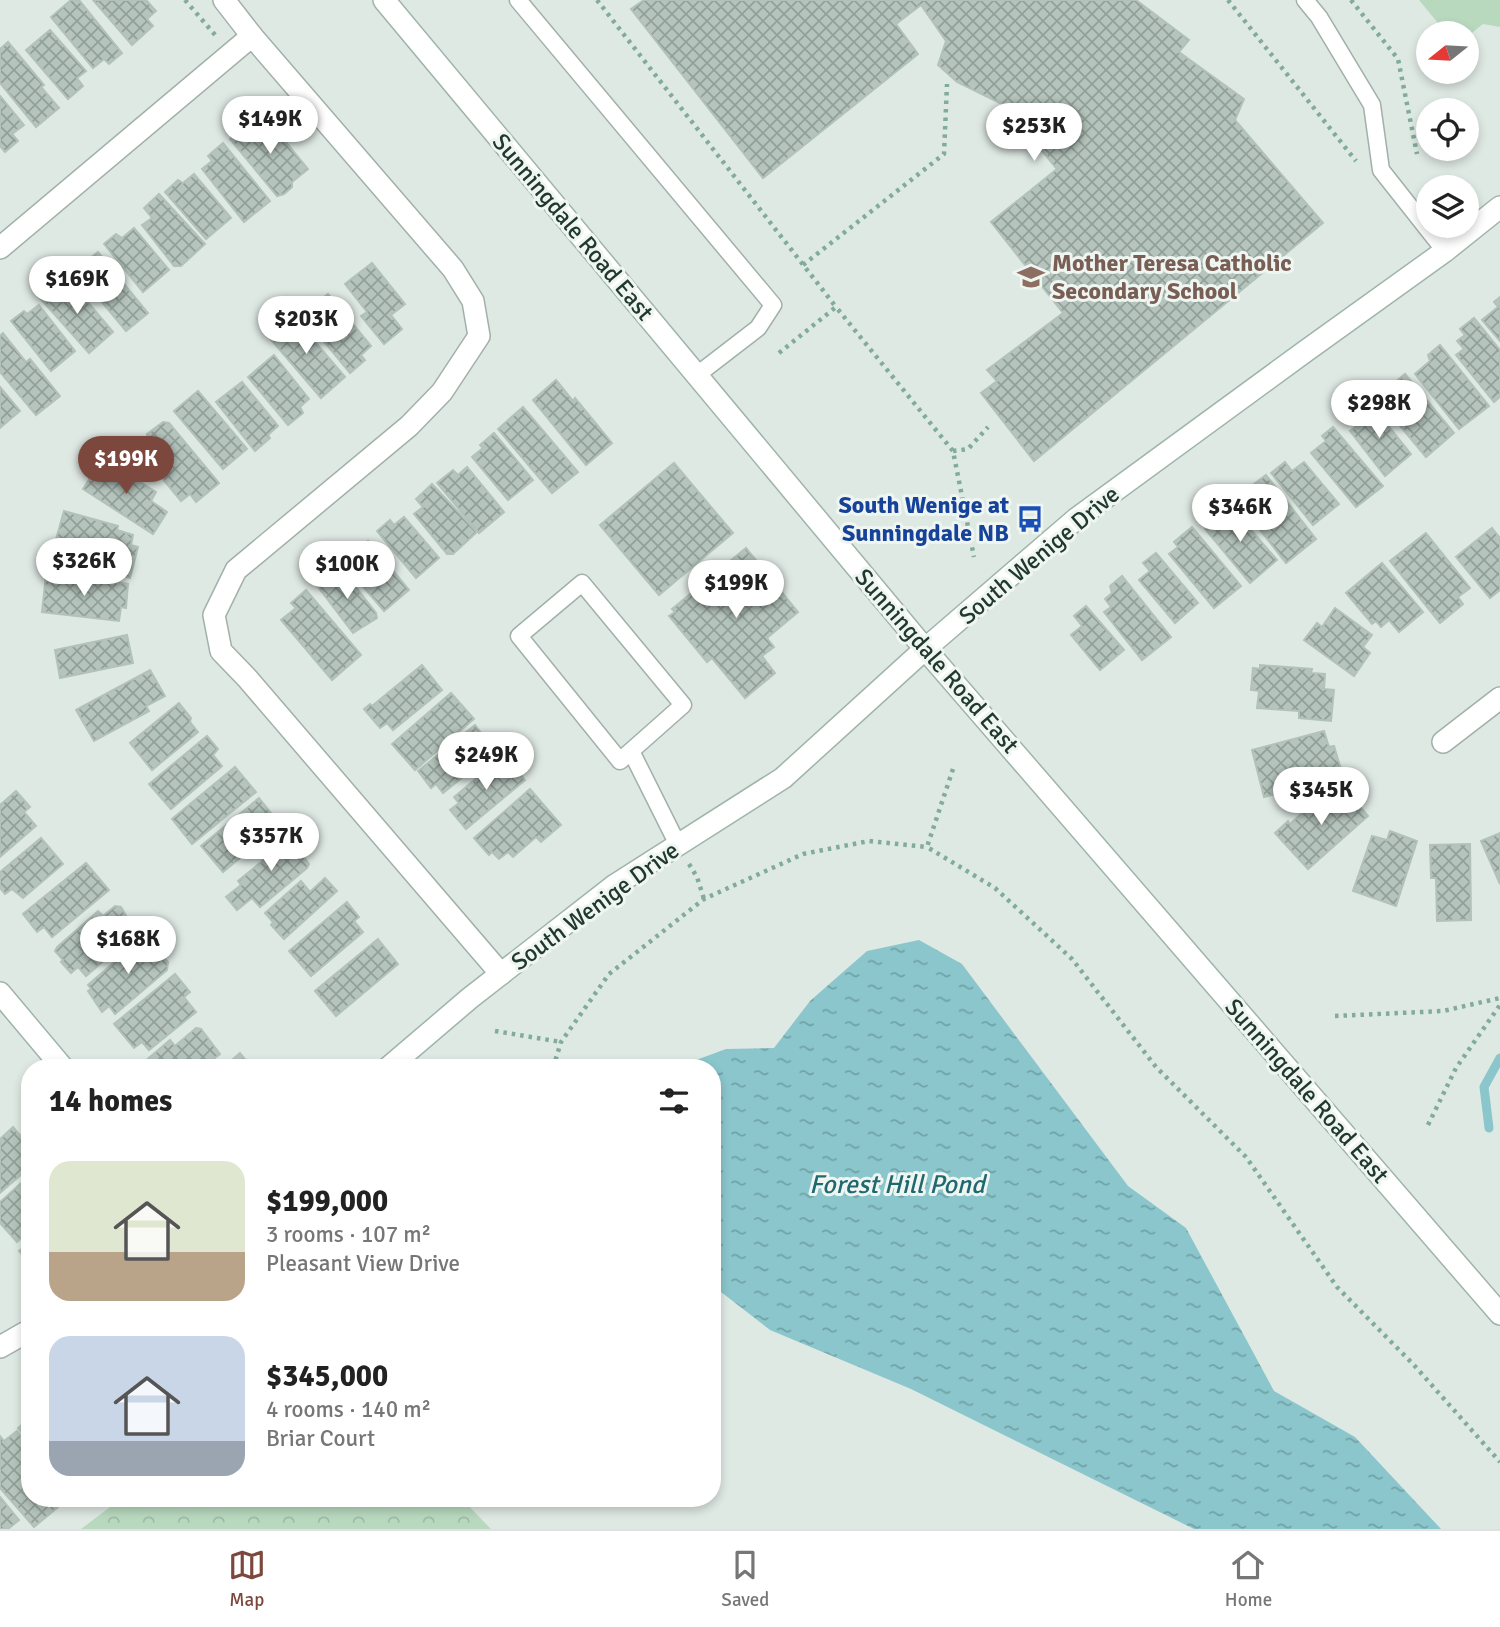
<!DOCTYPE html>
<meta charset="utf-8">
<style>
:root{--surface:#fff;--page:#f2f2f2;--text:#222;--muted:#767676;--line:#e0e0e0;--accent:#7c483d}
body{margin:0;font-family:Signika,sans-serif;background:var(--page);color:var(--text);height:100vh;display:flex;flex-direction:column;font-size:26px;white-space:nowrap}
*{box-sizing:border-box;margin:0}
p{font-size:23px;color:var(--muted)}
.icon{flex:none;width:38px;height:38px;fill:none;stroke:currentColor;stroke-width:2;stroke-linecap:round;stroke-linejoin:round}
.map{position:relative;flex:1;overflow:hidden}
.drawer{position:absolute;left:21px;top:1059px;width:700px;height:448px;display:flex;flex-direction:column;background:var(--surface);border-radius:28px;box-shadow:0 4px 10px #0003}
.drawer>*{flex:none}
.needle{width:46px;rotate:252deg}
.controls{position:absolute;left:1416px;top:21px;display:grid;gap:14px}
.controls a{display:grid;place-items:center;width:63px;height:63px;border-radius:50%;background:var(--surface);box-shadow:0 4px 10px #0003;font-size:35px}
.price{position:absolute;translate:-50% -60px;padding:0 16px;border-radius:24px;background:#fff;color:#222;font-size:23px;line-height:46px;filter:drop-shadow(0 2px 4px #0008)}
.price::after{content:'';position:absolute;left:50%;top:42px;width:21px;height:16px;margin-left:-10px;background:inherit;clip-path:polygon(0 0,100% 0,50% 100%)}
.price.on{background:var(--accent);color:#fff}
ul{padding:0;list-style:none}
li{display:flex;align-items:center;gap:21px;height:175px;padding:0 28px}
li span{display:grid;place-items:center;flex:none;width:196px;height:140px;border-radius:21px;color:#555}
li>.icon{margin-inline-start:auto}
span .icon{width:84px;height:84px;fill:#fffc;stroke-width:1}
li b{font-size:30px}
h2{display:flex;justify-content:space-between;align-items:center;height:84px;padding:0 28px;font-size:30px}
.menu{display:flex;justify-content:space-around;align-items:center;height:98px;border-top:2px solid var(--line);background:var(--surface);font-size:19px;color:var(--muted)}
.menu a{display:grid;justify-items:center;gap:4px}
.menu .on{color:var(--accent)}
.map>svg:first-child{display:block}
</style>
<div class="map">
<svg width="1500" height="1529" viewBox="0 0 1500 1529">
<defs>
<pattern id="forest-crowns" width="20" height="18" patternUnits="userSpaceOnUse" patternTransform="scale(1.75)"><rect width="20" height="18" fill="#b9d9bf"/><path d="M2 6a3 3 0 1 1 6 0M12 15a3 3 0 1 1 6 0" fill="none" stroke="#9fbba4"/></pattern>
<pattern id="water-ripples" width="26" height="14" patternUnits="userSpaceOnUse" patternTransform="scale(1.75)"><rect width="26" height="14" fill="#8ac6cc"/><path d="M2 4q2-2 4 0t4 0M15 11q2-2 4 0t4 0" fill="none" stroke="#70a2a6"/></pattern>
<pattern id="building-cross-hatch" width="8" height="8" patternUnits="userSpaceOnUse" patternTransform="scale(1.75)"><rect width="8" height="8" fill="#b5c4bd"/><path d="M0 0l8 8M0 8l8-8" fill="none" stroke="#93a09a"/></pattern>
</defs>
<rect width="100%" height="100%" fill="#dfe9e4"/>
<!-- grass -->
<polygon fill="#b9d9bf" points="1419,0 1500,0 1500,27 1483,24 1467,37 1466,33 1446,33"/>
<!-- forest -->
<polygon fill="url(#forest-crowns)" points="122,1498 461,1498 491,1529 81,1529"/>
<!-- water -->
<polygon fill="url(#water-ripples)" points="919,940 962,964 1128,1186 1186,1228 1274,1391 1355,1437 1441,1529 1194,1529 911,1389 770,1330 712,1285 712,1068 677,1067 726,1049 774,1048 810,1001 867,951"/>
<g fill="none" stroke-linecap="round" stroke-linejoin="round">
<!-- stream -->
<polyline stroke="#8ac6cc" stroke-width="9" points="1489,1128 1484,1087 1500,1058"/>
</g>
<!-- building -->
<g fill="url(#building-cross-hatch)" stroke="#b2c2ba" stroke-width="2">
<polygon points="71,0 79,0 122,53 109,64 104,59 93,68 51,17"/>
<polygon points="93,0 146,0 156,11 147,19 153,26 132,45"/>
<polygon points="644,0 1136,0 1189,40 1179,52 1244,99 1235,120 1323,223 1034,461 981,393 997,381 987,370 1063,313 991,222 1057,169 1004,105 957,82 938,65 946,41 921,5 896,24 918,54 763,178 631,9"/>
<polygon points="50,30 86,71 77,78 83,86 68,99 26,50"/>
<polygon points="8,42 44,85 41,87 59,108 36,127 0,83 0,49"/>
<polygon points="0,96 24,125 12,134 18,141 5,152 0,146"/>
<polygon points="267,119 308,169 292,182 292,187 284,194 277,196 230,139 252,120 258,127"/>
<polygon points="223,143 270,201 244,222 202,169 212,161 208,156"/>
<polygon points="194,174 231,218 206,239 165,192 178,180 183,183"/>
<polygon points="159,194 205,244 181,266 174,266 142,225 152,218 144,208"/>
<polygon points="134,228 169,270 143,292 104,244 116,234 122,238"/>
<polygon points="98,252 148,313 126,331 75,270"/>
<polygon points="372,263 405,304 391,315 402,329 384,344 361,316 367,312 345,284"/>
<polygon points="70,281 113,332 89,353 40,298 56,285 60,290"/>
<polygon points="328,294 371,346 361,355 365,360 350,373 302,315"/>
<polygon points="1500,297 1500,341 1482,320 1498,307 1494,302"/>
<polygon points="39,305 75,351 51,371 11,321 24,311 27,314"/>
<polygon points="292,315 345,377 321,398 268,336"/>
<polygon points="1474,318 1500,350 1500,397 1494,402 1456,355 1464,349 1457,341 1465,335 1460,329"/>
<polygon points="3,333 26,362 30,359 60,396 36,415 0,372 0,336"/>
<polygon points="1440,345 1489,406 1459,429 1415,374 1430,361 1428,355"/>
<polygon points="274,355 309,399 300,407 303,413 288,425 248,377"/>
<polygon points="1405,374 1454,433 1426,457 1381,403 1396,390 1392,385"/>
<polygon points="556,380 573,401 575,398 612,443 586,465 533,400"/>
<polygon points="242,382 278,426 268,435 270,438 255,451 216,402"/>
<polygon points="0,387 20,411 0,428"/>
<polygon points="198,391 247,449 223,469 174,411"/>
<polygon points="1369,402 1411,454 1385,476 1350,431 1361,423 1353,414"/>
<polygon points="523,407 578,472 552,493 498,429"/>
<polygon points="163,422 169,423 219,483 196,502 190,494 181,501 138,449 147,441 147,434"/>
<polygon points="1333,427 1383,486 1356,507 1311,453 1326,441 1322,436"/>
<polygon points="494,433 533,480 508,500 472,457 483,448 480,445"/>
<polygon points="103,458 156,492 151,501 167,512 153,534 83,489"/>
<polygon points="1285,462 1292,471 1304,462 1339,504 1313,525 1271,473"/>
<polygon points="674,463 733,533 659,595 600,525"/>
<polygon points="467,467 504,512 479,533 437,483 453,470 458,475"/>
<polygon points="1266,475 1316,539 1286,563 1242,507 1248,502 1241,494"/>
<polygon points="432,484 477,532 453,554 447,554 414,514 423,507 416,499"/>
<polygon points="1227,502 1277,560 1250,583 1205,529 1220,517 1216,512"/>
<polygon points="64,511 118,526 117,530 133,535 131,545 138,547 130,578 51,557"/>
<polygon points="404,517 439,558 416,578 377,531 390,520 394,525"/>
<polygon points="1192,527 1241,586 1214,608 1169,554 1178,547 1174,542"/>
<polygon points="1492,528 1500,538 1500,590 1490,598 1456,557"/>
<polygon points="1426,533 1470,588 1458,597 1463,604 1440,623 1390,561"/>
<polygon points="368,541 409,590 384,611 354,576 351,568 360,561 354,554"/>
<polygon points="746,548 798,612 767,638 774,647 762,656 775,673 745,698 712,658 707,662 669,616 675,612 672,609"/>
<polygon points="1156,553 1198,603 1175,623 1139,580 1150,571 1143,563"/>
<polygon points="1382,563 1423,612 1399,632 1389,620 1381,627 1376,621 1372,624 1346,593"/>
<polygon points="329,572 335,579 344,572 376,613 377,618 353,633 315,583"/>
<polygon points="46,574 128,584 126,608 121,607 119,621 42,612"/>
<polygon points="1122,576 1171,637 1142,660 1104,612 1111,607 1105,599 1112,593 1110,586"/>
<polygon points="306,590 361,655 332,680 281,620 296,608 291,603"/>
<polygon points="1086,606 1124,650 1100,670 1071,635 1082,626 1074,616"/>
<polygon points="1335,608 1372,635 1363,647 1370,653 1354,676 1304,640 1317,623 1322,627"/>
<polygon points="127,635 133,663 60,678 55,650"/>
<polygon points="422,665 442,690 393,730 387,723 380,728 364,709 370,704 372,706"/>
<polygon points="1260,665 1312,669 1311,673 1325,674 1324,689 1334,690 1331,721 1299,718 1299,711 1257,708 1259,691 1251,690 1253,668 1260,669"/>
<polygon points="150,670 165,696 146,706 149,711 94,741 76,710"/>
<polygon points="451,693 474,719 415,770 392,744"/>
<polygon points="179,703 191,718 190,722 198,732 152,770 130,743"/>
<polygon points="475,725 495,751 443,793 436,784 431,788 418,771"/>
<polygon points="1324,731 1329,747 1334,746 1343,776 1264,797 1252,750"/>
<polygon points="207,736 218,749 213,755 222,766 171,809 149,784"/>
<polygon points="504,755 525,780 466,829 450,810 459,803 454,797"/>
<polygon points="235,767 256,792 192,844 172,819"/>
<polygon points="1331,787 1342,799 1348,793 1368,816 1308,869 1275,833 1288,821 1290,824"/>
<polygon points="530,789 561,825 541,842 536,837 513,857 508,852 499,859 492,852 489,855 474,838"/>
<polygon points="16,791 30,807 24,812 36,826 0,857 0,805"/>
<polygon points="259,798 271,813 266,816 276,828 223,872 201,846"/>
<polygon points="290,830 305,848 300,852 309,864 307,868 260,907 252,898 237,910 226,897 241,885 238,881 277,849 273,844"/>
<polygon points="1390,831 1417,841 1396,906 1353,891 1372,836 1387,840"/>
<polygon points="1500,833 1500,884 1481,841"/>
<polygon points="41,838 63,864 23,898 12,889 5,894 0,888 0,872"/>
<polygon points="1470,844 1471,920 1437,921 1436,878 1431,878 1430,845"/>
<polygon points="86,863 109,890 52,937 44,927 37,932 23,914"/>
<polygon points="325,878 337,891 284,939 271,925 273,922 265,913 301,881 310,892"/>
<polygon points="347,902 359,917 354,921 363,932 311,976 289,951"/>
<polygon points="115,906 121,907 136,933 86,976 78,967 71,973 61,962 63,960 55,951 57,947 98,911 103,916"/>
<polygon points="141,939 148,939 168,962 167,970 115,1014 109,1006 102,1012 88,991 91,989 88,985"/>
<polygon points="378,939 398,964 336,1016 315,991"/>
<polygon points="175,974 190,992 184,997 196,1012 149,1050 142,1042 134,1048 114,1024"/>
<polygon points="196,1028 201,1029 220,1054 202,1068 149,1068 144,1062 170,1040 175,1046"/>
<polygon points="240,1053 252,1068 223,1068"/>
<polygon points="13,1127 30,1147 23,1153 30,1161 30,1167 0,1193 0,1139"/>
<polygon points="30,1175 30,1230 17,1242 0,1223 0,1202"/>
<polygon points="30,1242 30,1264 19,1251"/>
<polygon points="30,1418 30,1442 18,1428"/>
<polygon points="17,1431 30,1447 30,1498 69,1498 34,1527 0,1488 0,1436 4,1441"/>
<polygon points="0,1497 19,1520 8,1529 0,1529"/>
</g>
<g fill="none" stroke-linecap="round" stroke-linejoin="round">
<defs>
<g id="lane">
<polyline points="518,0 773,305 758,328 697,375"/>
<polyline points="1305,0 1319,17 1372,105 1381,170 1445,251"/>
<polyline points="631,751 620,761 519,636 582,583 683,705 631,751 678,845"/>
</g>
<g id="street">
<polyline points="224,0 252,36 453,269 473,301 479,336 442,392 409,426 236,570 214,615 221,651 247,678 501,974"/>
<polyline points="0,248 252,36"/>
<polyline points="1443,742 1500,698"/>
<polyline points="0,1347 30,1330"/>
</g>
<g id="secondary">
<polyline points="384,0 925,649 1500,1314"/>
<polyline points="0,993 63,1068"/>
<polyline points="388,1068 470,998 615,885 783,778 925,649 1076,519 1303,353 1445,251 1500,207"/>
</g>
</defs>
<!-- lane casing -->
<use href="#lane" stroke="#a2b0aa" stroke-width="19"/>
<!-- street casing -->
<use href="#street" stroke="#a2b0aa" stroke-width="24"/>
<!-- secondary casing -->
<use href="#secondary" stroke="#9fb4ab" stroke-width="24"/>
<!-- path -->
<g stroke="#81ab9b" stroke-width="4.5" stroke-dasharray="3.5 5" stroke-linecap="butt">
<polyline points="185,0 216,36"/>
<polyline points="597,0 836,307"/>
<polyline points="1228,0 1356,161"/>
<polyline points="1351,0 1398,59 1417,154"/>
<polyline points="803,265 944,154 947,84"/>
<polyline points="779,353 836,307 953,451 974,557"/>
<polyline points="953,451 968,449 988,427"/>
<polyline points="953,769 927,847 995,888 1072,959 1156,1067 1246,1157 1337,1287 1413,1364 1500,1462"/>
<polyline points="689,864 697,877 704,899"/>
<polyline points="1335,1016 1443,1011 1500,998"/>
<polyline points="495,1031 561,1042"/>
<polyline points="553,1068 561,1042 609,974 704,899 803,854 869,841 927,847"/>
<polyline points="1428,1125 1456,1068 1500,1005"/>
</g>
<!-- lane -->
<use href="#lane" stroke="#fff" stroke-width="16"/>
<!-- street -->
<use href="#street" stroke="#fff" stroke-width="21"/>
<!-- secondary -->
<use href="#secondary" stroke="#fff" stroke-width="21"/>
</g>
<!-- icons -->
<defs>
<symbol id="school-bare" viewBox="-9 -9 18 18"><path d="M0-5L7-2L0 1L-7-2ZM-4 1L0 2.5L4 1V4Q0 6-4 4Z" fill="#8d6e63" stroke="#eff6f2" stroke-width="2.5" paint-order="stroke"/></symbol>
<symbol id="bus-bare" viewBox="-9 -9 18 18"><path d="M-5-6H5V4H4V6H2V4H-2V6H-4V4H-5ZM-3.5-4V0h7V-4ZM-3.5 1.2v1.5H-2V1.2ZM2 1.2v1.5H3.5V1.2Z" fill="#1a4fb4" stroke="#eff6f2" stroke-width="2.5" paint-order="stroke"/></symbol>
</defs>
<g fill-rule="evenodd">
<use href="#school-bare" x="1012" y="258" width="38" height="38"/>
<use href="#bus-bare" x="1011" y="500" width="38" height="38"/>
</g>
<g text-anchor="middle" stroke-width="6" stroke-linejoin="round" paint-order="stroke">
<!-- street labels -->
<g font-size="24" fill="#213830" stroke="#eff6f2">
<text transform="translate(573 227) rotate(50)" y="8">Sunningdale Road East</text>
<text transform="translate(1039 555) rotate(-40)" y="8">South Wenige Drive</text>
<text transform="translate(937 661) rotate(49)" y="8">Sunningdale Road East</text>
<text transform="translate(595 906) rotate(-36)" y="8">South Wenige Drive</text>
<text transform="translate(1307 1091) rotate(49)" y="8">Sunningdale Road East</text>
</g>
<!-- education labels -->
<g font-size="24" font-weight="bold" fill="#785e54" stroke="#eff6f2" text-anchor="start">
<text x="1052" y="271">Mother Teresa Catholic<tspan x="1052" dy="28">Secondary School</tspan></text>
</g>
<!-- transit labels -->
<g font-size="24" font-weight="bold" fill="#164399" stroke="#eff6f2" text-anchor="end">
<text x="1009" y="513">South Wenige at<tspan x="1009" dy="28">Sunningdale NB</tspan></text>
</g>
<!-- water labels -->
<g font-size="26" font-style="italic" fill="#1f6870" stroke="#eff6f2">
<text x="897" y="1193">Forest Hill Pond</text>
</g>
</g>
</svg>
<div class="controls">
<a><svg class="needle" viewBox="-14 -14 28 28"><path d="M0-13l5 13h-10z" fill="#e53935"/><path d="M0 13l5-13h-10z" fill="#767676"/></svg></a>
<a><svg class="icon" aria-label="locate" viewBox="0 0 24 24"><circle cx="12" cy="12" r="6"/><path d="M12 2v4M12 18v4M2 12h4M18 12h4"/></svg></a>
<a><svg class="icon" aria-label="layers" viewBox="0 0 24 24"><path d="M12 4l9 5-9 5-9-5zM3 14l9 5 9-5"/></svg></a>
</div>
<b class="price" style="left:270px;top:156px">$149K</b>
<b class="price" style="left:1034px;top:163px">$253K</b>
<b class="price" style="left:77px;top:316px">$169K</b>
<b class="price" style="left:306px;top:356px">$203K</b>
<b class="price" style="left:1379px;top:440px">$298K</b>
<b class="price on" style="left:126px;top:496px">$199K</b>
<b class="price" style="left:1240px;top:544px">$346K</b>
<b class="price" style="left:84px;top:598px">$326K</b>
<b class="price" style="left:347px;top:601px">$100K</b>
<b class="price" style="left:736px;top:620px">$199K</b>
<b class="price" style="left:486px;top:792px">$249K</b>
<b class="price" style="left:1321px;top:827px">$345K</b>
<b class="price" style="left:271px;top:873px">$357K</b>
<b class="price" style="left:128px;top:976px">$168K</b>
<section class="drawer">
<h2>14 homes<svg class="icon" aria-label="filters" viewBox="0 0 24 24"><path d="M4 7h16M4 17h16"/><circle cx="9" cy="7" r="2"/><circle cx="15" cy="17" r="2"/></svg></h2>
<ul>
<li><span style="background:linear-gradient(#dfe7d0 65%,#b9a48a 0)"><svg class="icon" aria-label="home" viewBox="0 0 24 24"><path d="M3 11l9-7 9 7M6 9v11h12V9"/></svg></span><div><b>$199,000</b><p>3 rooms · 107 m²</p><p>Pleasant View Drive</p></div></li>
<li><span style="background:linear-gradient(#c9d6e8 75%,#9aa5b1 0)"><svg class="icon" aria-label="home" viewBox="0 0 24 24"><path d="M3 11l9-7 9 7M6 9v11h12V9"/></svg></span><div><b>$345,000</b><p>4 rooms · 140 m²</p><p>Briar Court</p></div></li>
</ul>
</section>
</div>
<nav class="menu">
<a class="on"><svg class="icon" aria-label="map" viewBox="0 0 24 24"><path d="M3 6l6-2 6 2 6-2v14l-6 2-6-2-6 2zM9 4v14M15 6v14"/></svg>Map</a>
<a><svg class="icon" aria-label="saved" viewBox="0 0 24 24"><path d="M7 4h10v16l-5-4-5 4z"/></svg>Saved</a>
<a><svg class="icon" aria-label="home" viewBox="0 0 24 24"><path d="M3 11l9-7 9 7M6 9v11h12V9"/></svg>Home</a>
</nav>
